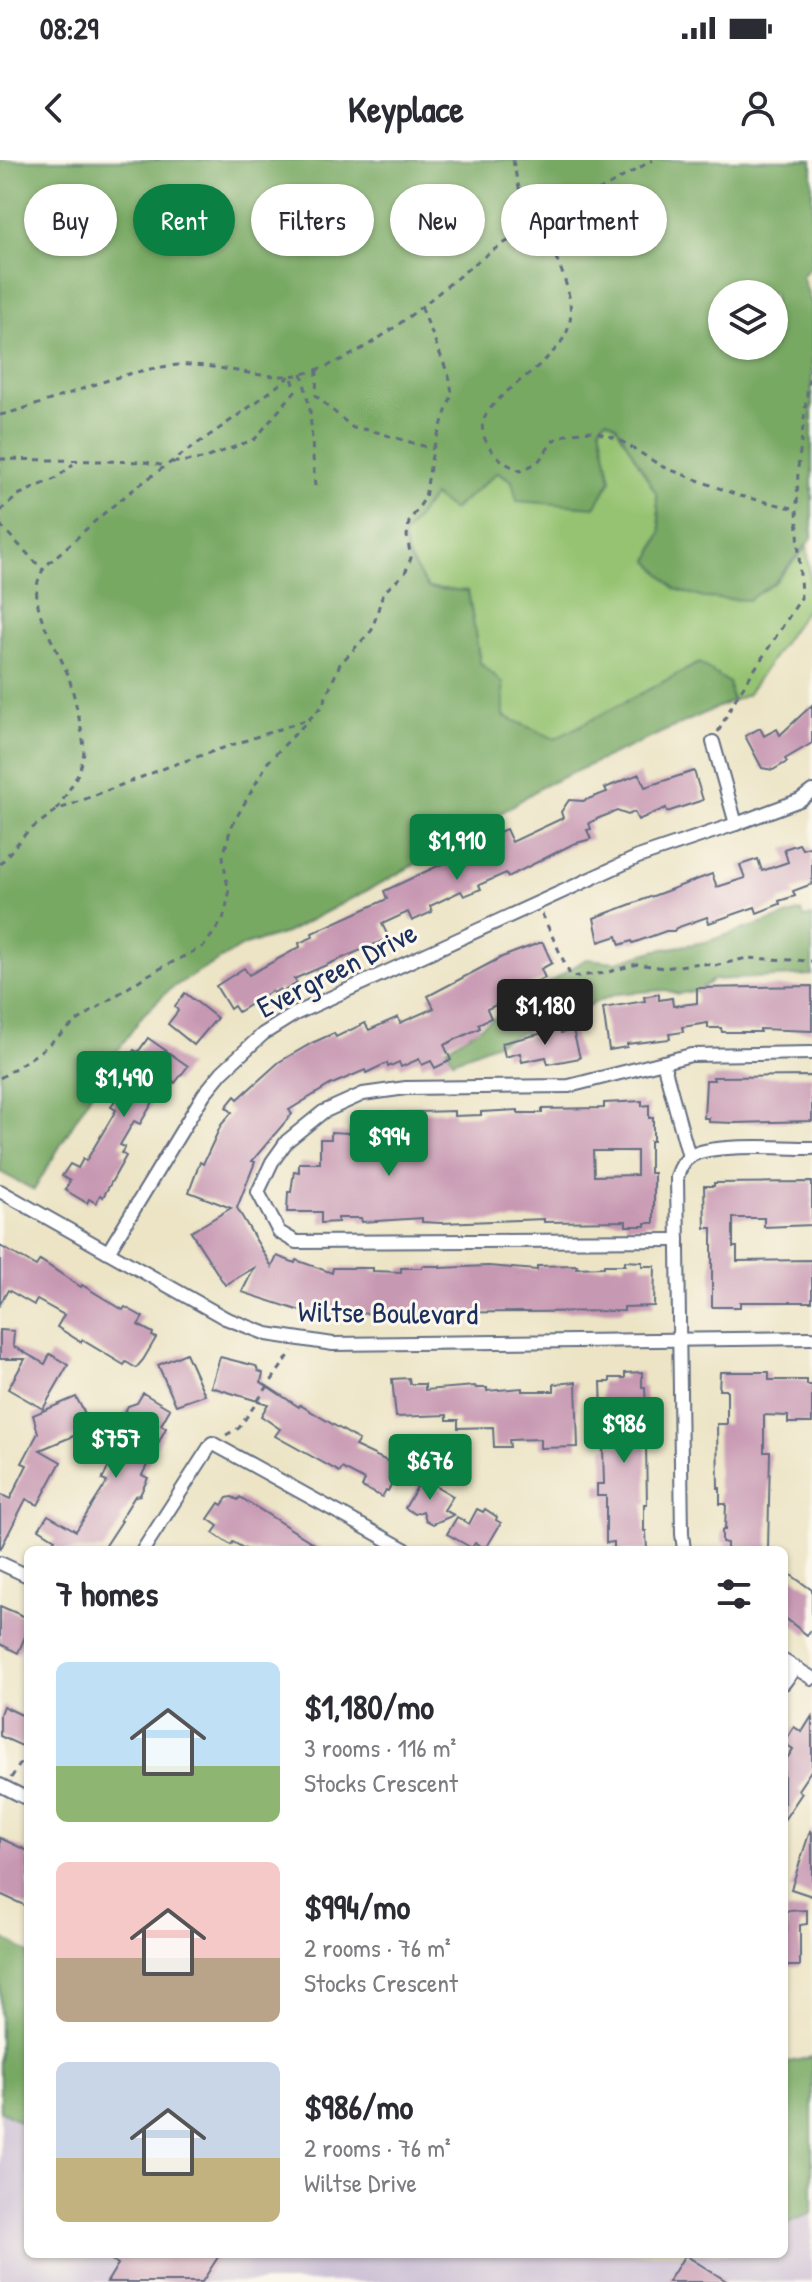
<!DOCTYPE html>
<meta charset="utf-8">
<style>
:root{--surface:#fff;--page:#f7f7f7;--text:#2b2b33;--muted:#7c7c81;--accent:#0b8043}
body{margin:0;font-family:"Patrick Hand",sans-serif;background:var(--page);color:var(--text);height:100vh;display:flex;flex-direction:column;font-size:30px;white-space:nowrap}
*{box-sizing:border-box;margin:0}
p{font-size:26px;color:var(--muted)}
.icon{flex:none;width:44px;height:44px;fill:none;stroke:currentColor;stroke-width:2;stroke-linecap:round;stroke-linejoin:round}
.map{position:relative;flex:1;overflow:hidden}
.drawer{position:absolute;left:24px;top:1386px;width:764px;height:712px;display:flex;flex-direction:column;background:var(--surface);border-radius:12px;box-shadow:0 2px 6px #0004}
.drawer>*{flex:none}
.banner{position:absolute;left:24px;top:24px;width:764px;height:72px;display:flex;gap:16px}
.buttons{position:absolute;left:708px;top:120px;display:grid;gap:16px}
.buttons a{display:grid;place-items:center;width:80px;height:80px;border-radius:50%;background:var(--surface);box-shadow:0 2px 6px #0004;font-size:40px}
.price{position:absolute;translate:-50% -68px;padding:0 18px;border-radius:8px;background:var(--accent);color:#fff;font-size:26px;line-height:52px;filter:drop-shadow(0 2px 4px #0008)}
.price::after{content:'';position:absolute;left:50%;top:48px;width:24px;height:18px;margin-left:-12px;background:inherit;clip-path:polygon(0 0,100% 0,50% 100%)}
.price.active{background:#222;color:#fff}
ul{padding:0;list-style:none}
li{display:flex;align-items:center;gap:24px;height:200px;padding:0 32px}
li span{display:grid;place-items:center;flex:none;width:224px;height:160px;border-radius:12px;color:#555}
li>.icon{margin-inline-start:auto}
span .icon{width:96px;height:96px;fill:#fffc;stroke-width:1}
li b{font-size:34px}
h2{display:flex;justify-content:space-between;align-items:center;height:96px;padding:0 32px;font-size:34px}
.chip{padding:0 28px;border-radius:36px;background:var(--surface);box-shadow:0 2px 6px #0004;font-size:28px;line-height:72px}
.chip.active{background:var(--accent);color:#fff}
.status{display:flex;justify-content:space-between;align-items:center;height:56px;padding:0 40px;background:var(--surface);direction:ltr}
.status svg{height:22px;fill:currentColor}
header{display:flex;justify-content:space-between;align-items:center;height:104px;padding:0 32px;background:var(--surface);font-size:36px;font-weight:800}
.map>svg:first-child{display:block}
</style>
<div class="status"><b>08:29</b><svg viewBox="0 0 49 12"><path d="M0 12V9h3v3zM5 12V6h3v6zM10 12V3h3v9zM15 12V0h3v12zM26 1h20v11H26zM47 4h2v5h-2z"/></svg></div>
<header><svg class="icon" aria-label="back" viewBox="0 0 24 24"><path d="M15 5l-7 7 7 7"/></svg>Keyplace<svg class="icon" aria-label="person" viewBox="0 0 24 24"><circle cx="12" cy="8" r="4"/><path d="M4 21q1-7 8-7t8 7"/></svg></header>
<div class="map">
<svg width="812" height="2122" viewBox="0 0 812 2122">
<rect width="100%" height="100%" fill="#fbf7ec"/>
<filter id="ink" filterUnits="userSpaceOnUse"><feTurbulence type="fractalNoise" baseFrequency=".0125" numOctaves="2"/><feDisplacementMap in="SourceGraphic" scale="16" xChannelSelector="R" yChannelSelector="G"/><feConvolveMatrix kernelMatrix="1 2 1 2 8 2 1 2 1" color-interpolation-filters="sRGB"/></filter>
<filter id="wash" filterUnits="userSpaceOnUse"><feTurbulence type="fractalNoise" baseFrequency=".006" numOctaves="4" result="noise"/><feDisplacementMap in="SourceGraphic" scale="32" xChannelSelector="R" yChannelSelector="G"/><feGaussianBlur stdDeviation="1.8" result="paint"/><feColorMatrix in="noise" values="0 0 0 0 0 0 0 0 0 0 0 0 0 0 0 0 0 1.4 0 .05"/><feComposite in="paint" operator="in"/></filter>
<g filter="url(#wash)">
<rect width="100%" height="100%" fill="#ece4c5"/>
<!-- industrial -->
<polygon fill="#cbbfd5" points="0,1950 28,1966 28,2094 784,2094 784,2064 812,2053 812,2122 0,2122"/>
<!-- green -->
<polygon fill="#95c371" stroke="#587968" stroke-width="2" points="606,259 616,265 656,333 661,372 649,401 774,423 807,386 812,441 747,535 732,541 728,523 699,503 555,580 504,556 503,523 480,503 468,431 428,428 408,397 403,377 433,336 453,350 498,312 512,321 611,320 600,267"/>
<!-- forest -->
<g fill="#78a963" stroke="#4a6c60" stroke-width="2" fill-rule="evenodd">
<path d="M0 0H812V105L802 116 812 145V378L774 423 748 440 703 438 675 429 649 401 661 372 656 333 616 265 606 259 600 267 611 320 595 347 517 341 512 321 498 312 452 350 433 336 403 377 408 397 428 428 468 431 480 503 503 523 504 556 555 579 699 503 729 523 732 541 543 626 461 679 381 723 286 773 245 785 170 829 143 855 111 900 34 1030 0 1012ZM774 134V186H722V134Z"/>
<polygon points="801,751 804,758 812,756 812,815 713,820 699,830 678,834 665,830 616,834 453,901 447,888 586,799 617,802 657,790 705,782"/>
<polygon points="0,1776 28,1793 28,1966 0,1950"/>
<polygon points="812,1897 812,2053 784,2064 784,1903"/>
</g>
<g id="blocks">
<!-- building -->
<g fill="#c798b2" fill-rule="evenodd">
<polygon points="812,545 812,583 785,599 787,602 773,610 762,608 745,576 760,568 764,576 777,569 780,575"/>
<polygon points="694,611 703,640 667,652 666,648 638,660 634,652 628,655 617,651 599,658 589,663 591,669 587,670 591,679 573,684 508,717 506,713 479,725 481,729 464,736 461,731 430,746 432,752 412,761 408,752 382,764 389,778 294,819 297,823 282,832 280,829 273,833 272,831 238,852 234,846 230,849 216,826 244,808 249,815 300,787 299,783 313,777 312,773 387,739 384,731 472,690 471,688 489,680 487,677 506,669 512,682 563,658 561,652 569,640 583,641 607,632 605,628 639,614 645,627"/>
<polygon points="799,684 802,689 809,687 812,689 812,724 793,731 795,736 779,741 780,744 757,753 755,747 709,763 707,757 676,768 674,771 666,771 633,783 632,781 620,785 617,776 599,782 594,758 712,714 717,727 745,718 740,705 758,699 762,711 788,702 784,689"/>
<polygon points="539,783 543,783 552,803 541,809 545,818 511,833 508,840 487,849 491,858 478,864 480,868 444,885 451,900 435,908 431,901 422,905 419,899 401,907 399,902 388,907 387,903 366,913 365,910 330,925 289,950 292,954 252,1001 255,1002 237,1048 272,1107 277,1096 295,1103 296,1100 332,1113 333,1108 373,1108 373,1111 401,1112 401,1108 422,1108 422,1106 440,1106 440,1108 488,1106 537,1110 537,1106 577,1105 576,1108 604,1107 604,1105 625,1105 625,1101 642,1102 642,1106 655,1106 654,1146 624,1147 624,1151 310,1154 242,1132 254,1108 225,1125 191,1072 231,1048 189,1032 200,1002 203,1004 221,965 232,952 226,947 235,936 238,939 279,902 312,883 334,873 336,877 365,863 369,870 398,857 400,863 434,848 428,836 502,797"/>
<polygon points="812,826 812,871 760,869 760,872 722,872 721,868 708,868 708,863 682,867 683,872 669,874 670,879 627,884 627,887 609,890 603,848 645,841 644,837 659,834 659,840 672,838 673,846 697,843 697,828"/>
<polygon points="185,833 217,858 194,885 168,864 178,851 175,846"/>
<polygon points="560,869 561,873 573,870 580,898 548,904 546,897 522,902 520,893 505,897 502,883"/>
<polygon points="148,878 188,906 175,923 171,919 162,932 160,930 140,964 134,961 120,985 125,987 121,993 126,996 103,1037 100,1035 96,1043 89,1039 87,1043 65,1030 70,1021 62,1016 70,1004 78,1008 83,999 86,1001 116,950 111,947 119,933 115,931 129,906 124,903 134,890 138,892"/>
<polygon points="812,916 812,961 735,963 709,962 709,958 704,958 706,920 714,920 713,917"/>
<path d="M642 941V946L649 945V958H653V981H650V1013H654V1063H645V1066H626V1061L544 1062V1059L441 1063 422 1062V1058L362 1062 361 1058H338V1062L321 1063V1052H287L288 1032H291L294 1011 299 1012V1003H320V979H331V972L349 973V966H356V963H374V957H385V953L454 951V956L481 955V952L518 950V953H542V949L604 948V943ZM593 991H637V1015L594 1016Z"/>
<polygon points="812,1022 812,1065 764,1067 764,1058 733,1058 733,1087 737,1087 737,1101 812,1100 812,1142 740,1142 740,1147 712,1147 712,1068 705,1068 704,1026 714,1026 714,1023"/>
<polygon points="0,1086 36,1106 40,1100 81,1127 82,1125 123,1150 125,1147 143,1157 138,1165 153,1173 152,1176 156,1178 143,1200 136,1208 126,1202 124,1205 82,1180 81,1182 57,1167 64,1155 37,1140 34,1145 8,1130 0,1144"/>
<polygon points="0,1170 14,1171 13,1186 45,1204 50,1194 68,1205 43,1249 8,1229 25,1199 0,1199"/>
<polygon points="186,1193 205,1235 176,1245 158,1205"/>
<polygon points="220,1197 256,1206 258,1211 263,1213 261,1222 299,1247 300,1245 359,1280 355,1286 398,1306 400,1308 388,1331 386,1330 382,1337 362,1327 365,1320 342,1308 340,1312 275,1276 280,1269 261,1256 268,1244 211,1227"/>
<polygon points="642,1212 642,1227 645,1227 646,1251 631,1251 631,1278 632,1284 646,1284 647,1344 644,1344 644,1371 646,1371 647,1390 614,1390 614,1382 606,1383 606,1336 597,1336 597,1324 604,1324 603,1287 607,1287 607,1278 611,1278 610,1252 602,1252 601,1222 610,1222 610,1218 625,1218 625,1213"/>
<polygon points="720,1212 769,1212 769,1220 807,1220 807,1225 812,1225 812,1263 788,1263 788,1256 764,1255 764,1292 770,1292 768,1390 727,1390 727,1383 722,1382 722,1370 725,1370 726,1344 720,1344 720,1328 718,1328 717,1264 727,1264 727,1230 719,1230"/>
<polygon points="409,1218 410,1224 425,1224 425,1230 475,1226 476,1228 487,1228 487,1231 522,1228 522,1231 554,1231 554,1224 576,1222 578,1287 540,1288 540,1279 509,1280 510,1287 494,1287 493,1267 458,1268 458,1260 447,1260 447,1255 396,1257 392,1219"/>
<polygon points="143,1233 170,1249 161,1265 166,1268 142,1315 148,1318 140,1335 135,1336 120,1360 122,1361 103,1390 61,1390 51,1384 55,1379 39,1369 48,1355 76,1371 107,1322 102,1320 128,1267 119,1262 128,1246 137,1243"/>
<polygon points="76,1237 90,1263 88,1270 40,1290 61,1302 38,1345 26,1339 0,1390 0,1334 10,1339 27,1305 22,1303 38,1273 33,1255"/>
<polygon points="422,1318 453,1336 444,1350 454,1355 433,1364 426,1360 423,1351 415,1354 405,1348"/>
<polygon points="232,1337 238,1340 240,1337 324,1390 247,1390 233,1382 231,1385 213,1373 218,1366 208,1359 219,1343 222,1345 227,1338"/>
<polygon points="477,1349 483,1352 485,1349 497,1357 496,1360 501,1363 488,1385 483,1387 475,1383 472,1388 447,1374 457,1357 469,1364"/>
<polygon points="784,1410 812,1430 812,1469 807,1475 784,1457"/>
<polygon points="0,1446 28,1458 28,1470 18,1493 0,1484"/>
<polygon points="3,1546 28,1558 28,1572 22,1586 0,1576 0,1554"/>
<polygon points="812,1556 812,1609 798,1630 802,1633 784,1660 784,1603 793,1589 784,1583 794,1567 802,1572"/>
<polygon points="810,1671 812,1672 812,1736 791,1729"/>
<polygon points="0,1678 28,1691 28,1747 0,1734"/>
<polygon points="807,1750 807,1764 800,1765 800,1806 784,1806 784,1772 787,1772 787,1751"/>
<polygon points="102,2094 220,2094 202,2122 107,2122 118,2104"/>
<polygon points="685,2095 728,2122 668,2122"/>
</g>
</g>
</g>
<g filter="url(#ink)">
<use href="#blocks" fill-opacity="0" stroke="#646e82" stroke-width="2"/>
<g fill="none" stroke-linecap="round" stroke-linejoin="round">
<defs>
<g id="minor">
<polyline points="713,582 736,664"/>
<polyline points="663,902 689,997"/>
<polyline points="0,1031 225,1158 267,1174 333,1184 812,1178"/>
<polyline points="678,1080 296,1082 279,1072 258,1032 272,1002 287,981 323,952 363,934 406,928 569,926 691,895 812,893"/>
<polyline points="108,1092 204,934 222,912 263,874 295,854 638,697 736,664 800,640 812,631"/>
<polyline points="143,1390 212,1283 406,1390"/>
<path d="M684 1390 682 1374 677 1017C680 1008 683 1001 691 996 710 983 786 988 812 988"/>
<polyline points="0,1403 28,1416"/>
<polyline points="784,1501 812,1518"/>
<polyline points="784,1523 795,1508"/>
<polyline points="0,1625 28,1639"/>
</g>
</defs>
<!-- minor casing -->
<use href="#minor" stroke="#646e82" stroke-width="16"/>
<!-- path -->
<g stroke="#646e82" stroke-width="3" stroke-dasharray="6 6" stroke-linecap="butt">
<path d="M513 0C516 16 519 32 526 47 532 58 540 68 546 78 559 101 576 140 569 166 558 204 492 231 483 262 481 269 484 279 488 285 496 298 507 305 521 311L538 302 554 280 570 273 593 271 618 279 663 307 740 336 797 349"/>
<polyline points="317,210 316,236 353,268 370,270 433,289"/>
<polyline points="302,213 310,250 315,327"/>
<path d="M0 255C56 242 111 213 169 206 217 199 266 227 313 211 381 189 433 134 489 93 507 80 528 71 547 60 582 40 618 20 653 0"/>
<polyline points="0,299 145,302 165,306"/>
<polyline points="0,351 20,334 57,318 73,304"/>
<polyline points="0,365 43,410"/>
<polyline points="718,572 736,538 801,438 797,349 798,308 812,193"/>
<path d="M57 650C67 632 84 610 84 589 83 573 74 534 69 518 59 487 22 443 43 410 52 398 68 387 79 376 143 314 222 272 291 215L296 230 255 279 203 299 169 303"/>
<polyline points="0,704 27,672 57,650 170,606 306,560"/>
<polyline points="542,754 571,817 605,813 637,804 664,808 701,803 714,806 747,798 812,801"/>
<polyline points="0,918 38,893 77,861 146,816 204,786 223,760 229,735 223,697 231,667 268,602 322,546 340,504 372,470 383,433 405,413 411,398 407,376 409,362 425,338 433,289 452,234 450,219 421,146"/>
<polyline points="226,1275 239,1268 292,1191"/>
<polyline points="11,1618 28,1592"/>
</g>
<!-- minor -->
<use href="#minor" stroke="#fff" stroke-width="12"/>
</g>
</g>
<g text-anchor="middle" stroke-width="6" stroke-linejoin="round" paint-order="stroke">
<!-- street labels -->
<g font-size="30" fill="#1b2f5e" stroke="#fbf7ec">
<text transform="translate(337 810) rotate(-27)" y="10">Evergreen Drive</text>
<text transform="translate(388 1153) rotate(1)" y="10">Wiltse Boulevard</text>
</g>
</g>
</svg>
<div class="buttons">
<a><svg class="icon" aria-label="layers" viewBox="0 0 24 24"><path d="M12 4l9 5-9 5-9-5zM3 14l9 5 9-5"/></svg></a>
</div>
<b class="price" style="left:457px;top:722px">$1,910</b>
<b class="price active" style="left:545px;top:887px">$1,180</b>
<b class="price" style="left:124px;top:959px">$1,490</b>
<b class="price" style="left:389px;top:1018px">$994</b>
<b class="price" style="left:624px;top:1305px">$986</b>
<b class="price" style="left:116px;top:1320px">$757</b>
<b class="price" style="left:430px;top:1342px">$676</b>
<div class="banner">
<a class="chip">Buy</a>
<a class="chip active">Rent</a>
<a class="chip">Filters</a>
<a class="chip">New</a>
<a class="chip">Apartment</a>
</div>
<section class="drawer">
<h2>7 homes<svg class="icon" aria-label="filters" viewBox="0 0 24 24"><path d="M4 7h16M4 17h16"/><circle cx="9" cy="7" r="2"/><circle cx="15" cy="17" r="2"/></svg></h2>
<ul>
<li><span style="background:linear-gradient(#bfe0f5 65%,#8fb573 0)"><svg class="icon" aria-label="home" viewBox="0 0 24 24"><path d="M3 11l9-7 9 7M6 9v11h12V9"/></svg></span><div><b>$1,180/mo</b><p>3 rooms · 116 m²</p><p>Stocks Crescent</p></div></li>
<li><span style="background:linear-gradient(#f6c9c9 60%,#b9a48a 0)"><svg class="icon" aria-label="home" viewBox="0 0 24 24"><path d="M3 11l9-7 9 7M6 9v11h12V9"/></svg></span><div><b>$994/mo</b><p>2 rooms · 76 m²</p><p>Stocks Crescent</p></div></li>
<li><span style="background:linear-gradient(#c9d6e8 60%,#c2b280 0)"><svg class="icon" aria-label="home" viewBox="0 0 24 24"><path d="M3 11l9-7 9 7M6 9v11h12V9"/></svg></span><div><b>$986/mo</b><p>2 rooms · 76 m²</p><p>Wiltse Drive</p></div></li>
</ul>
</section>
</div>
